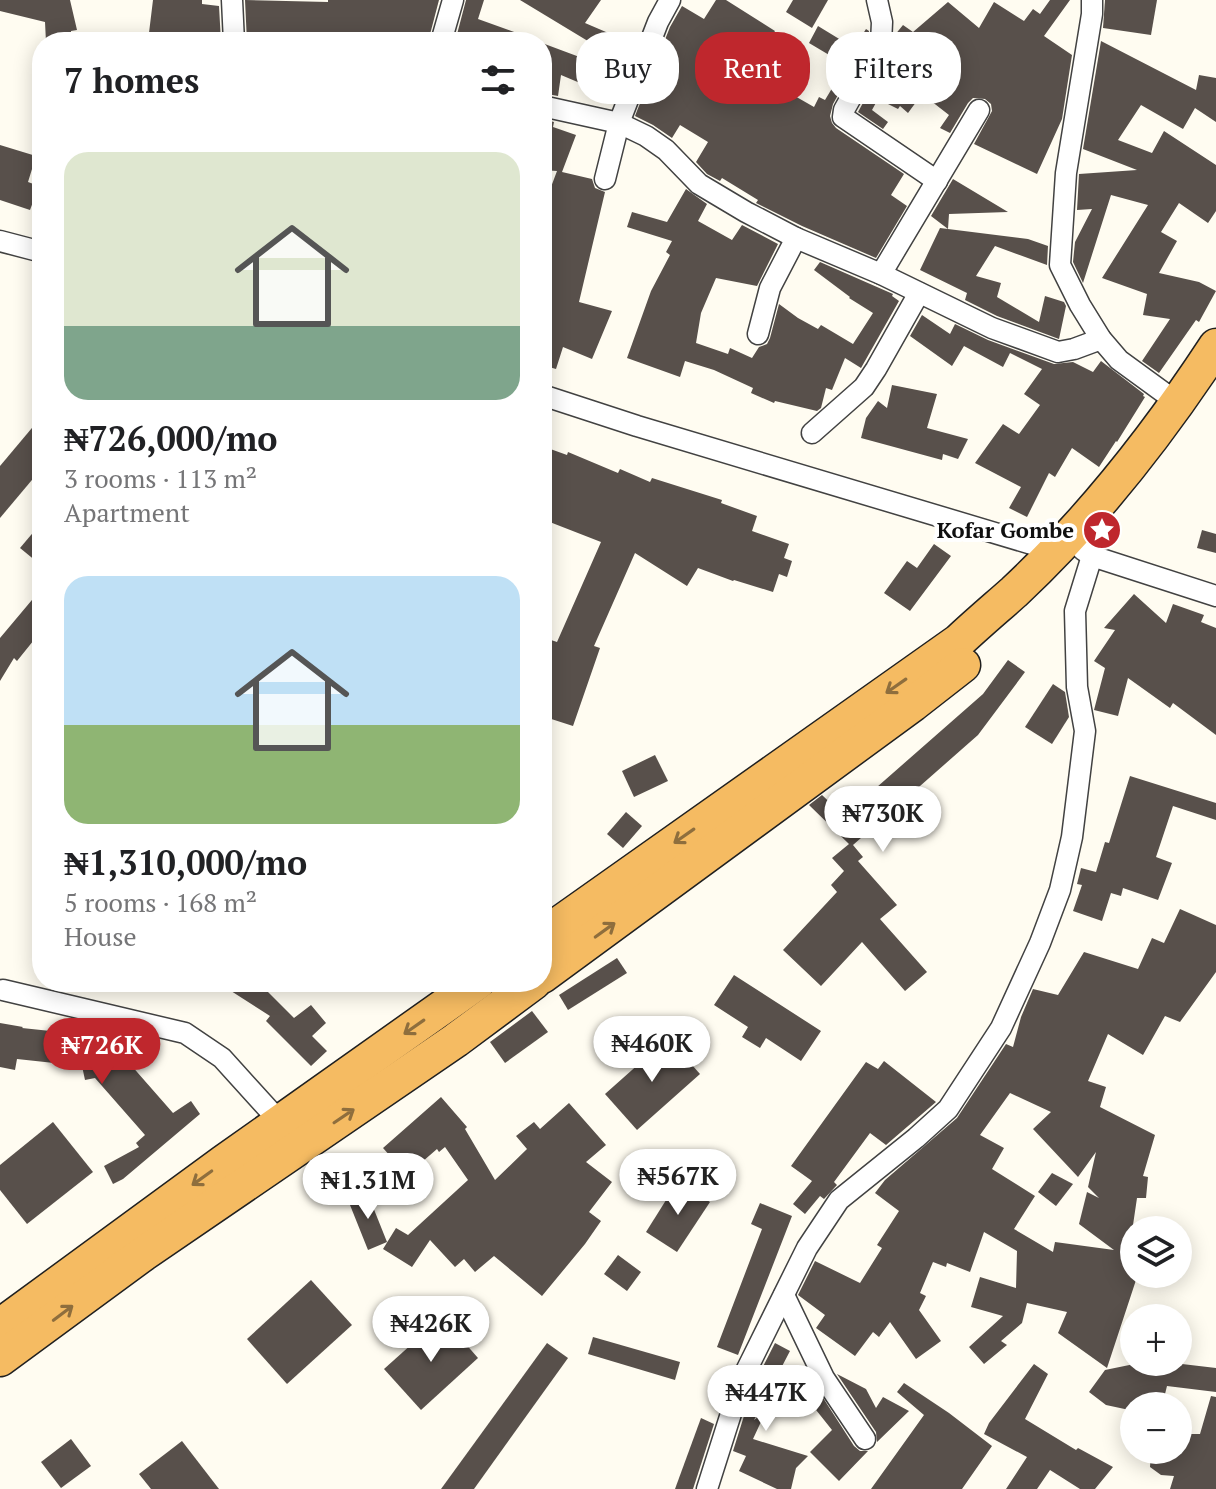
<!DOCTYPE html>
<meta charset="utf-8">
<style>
:root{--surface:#fff;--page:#f2f2f2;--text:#202124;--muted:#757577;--accent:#bf272d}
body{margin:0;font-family:"PT Serif",serif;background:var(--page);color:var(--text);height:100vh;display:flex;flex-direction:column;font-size:30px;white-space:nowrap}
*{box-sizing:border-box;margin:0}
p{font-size:26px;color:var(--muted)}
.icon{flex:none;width:44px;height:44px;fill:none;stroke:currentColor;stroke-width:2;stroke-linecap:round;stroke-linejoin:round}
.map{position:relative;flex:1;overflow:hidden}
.side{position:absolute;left:32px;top:32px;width:520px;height:960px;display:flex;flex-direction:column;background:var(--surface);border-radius:32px;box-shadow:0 4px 20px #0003}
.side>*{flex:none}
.top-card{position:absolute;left:576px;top:32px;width:520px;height:72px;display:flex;gap:16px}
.fabs{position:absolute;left:1120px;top:1216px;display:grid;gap:16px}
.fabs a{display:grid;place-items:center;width:72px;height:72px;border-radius:50%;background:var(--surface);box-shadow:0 4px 20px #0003;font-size:40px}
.price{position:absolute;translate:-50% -68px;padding:0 18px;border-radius:28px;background:#fff;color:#222;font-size:26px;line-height:52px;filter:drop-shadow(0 2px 4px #0008)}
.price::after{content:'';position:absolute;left:50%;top:48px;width:24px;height:18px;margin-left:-12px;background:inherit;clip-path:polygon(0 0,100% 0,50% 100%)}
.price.active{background:var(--accent);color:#fff}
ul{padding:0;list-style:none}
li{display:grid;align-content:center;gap:16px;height:424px;padding:0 32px}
li span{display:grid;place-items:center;height:248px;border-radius:24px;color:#555}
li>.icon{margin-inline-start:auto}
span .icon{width:144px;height:144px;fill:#fffc;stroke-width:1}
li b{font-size:34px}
h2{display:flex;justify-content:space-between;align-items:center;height:96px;padding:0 32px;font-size:34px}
.tag{padding:0 28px;border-radius:32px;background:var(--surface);box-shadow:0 4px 20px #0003;font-size:28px;line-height:72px}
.tag.active{background:var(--accent);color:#fff}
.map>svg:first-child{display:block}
</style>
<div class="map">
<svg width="1216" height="1489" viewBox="0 0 1216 1489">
<rect width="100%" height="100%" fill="#fffcf1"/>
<!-- building -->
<g fill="#58504b" fill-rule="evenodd">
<polygon points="0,0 70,0 77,30 71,31 71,42 46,42 45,22 0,11"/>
<polygon points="153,0 202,0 202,4 219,6 221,42 148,41"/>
<polygon points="245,0 328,2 328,0 439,0 428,42 247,42"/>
<polygon points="466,0 484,0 478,19 536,40 535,42 455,42"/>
<polygon points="520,0 601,0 585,23 613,35 606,52"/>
<polygon points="716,0 726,0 775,31 751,71 814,107 819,97 825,100 846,65 809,43 818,26 854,48 866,29 869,31 868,40 833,104 830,116 832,123 836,128 904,174 891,195 907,206 876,258 802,226 756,203 758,200 722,178 720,181 707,174 696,162 708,142 680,125 672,138 653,125 635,116 670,27 682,6 704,19"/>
<polygon points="793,0 828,0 812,28 786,12"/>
<polygon points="1050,0 1070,0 1044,36 1072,55 1062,119 1037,174 974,144 992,111 991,104 985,99 973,98 968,103 950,133 940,128 949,115 922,94 908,113 900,106 898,109 878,99 872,110 888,122 883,129 858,112 892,50 894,36 903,25 913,32 948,2 979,28 994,2 1024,21 1033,9 1040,14"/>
<polygon points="1105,0 1157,0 1151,35 1103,28"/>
<polygon points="1101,41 1196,90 1199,75 1216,78 1216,122 1195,108 1183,129 1141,105 1118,140 1152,153 1164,131 1216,165 1216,211 1208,223 1179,203 1161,232 1177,241 1159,273 1199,282 1216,291 1199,322 1196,320 1159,373 1142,361 1170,319 1143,315 1147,294 1102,278 1148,205 1111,195 1083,283 1073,262 1075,242 1092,209 1077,210 1079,174 1137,170 1083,149"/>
<polygon points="542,43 609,68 599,91 561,75 558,96 542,93"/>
<polygon points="542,119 554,122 553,127 576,135 562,172 592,179 595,188 605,192 579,302 612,311 592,359 563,347 556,369 542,365 542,211 557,171 542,170"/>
<polygon points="0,145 36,156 28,182 39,186 30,210 0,200"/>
<polygon points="953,179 1008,212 949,214 948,229 931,216"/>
<polygon points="686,189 707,204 698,221 732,240 742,225 778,244 757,286 716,278 701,313 696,343 728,354 730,348 752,358 759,347 767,344 770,338 779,304 798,318 818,329 821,325 853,344 873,313 849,298 850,297 814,270 820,262 893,294 892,296 899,301 861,368 845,358 832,390 826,388 821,408 817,411 775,401 774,403 751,393 753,388 714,370 685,361 680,377 627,358 651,291 670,255 666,252 672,241 627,227 632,212 667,222"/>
<polygon points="940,228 1028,239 1048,246 1047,265 995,246 976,276 1001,283 997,297 1039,322 1045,296 1064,302 1066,306 1059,339 997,316 965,300 967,293 920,270"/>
<polygon points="922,315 950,334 955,324 988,340 1054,364 1073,362 1093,372 1101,361 1144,394 1143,396 1145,397 1117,442 1116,441 1099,467 1072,448 1055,477 1049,473 1027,517 1009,508 1021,487 975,463 1003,424 1019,434 1040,405 1024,394 1042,369 1010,353 1003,367 964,346 952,366 910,336"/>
<polygon points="892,385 937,394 927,428 968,439 958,459 943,454 942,460 861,438 866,418 878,401 887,408"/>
<polygon points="42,416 42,468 0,518 0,466"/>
<polygon points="542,446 567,455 568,452 618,473 620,469 650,482 652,478 722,500 721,503 757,516 752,531 789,544 784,558 792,561 787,577 779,574 773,592 734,580 733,581 698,568 687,586 635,553 594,646 600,648 573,726 542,716 542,637 557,642 601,542 542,519"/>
<polygon points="42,522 42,566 20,548"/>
<polygon points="1202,530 1216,534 1216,553 1197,548"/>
<polygon points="934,544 951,556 910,611 884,593 907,561 917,568"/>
<polygon points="42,588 42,630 17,661 14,658 0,681 0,638"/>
<polygon points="1134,594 1166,623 1173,604 1204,615 1201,622 1216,628 1216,735 1173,703 1170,708 1128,678 1118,716 1094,710 1105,668 1094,661 1115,630 1104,628"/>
<polygon points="1008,660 1025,672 978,735 853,845 863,857 858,861 897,905 880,919 927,972 905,991 862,942 821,986 783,950 837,892 831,885 844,871 832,858 849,844 809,805 822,795 844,816 983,694"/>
<polygon points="1053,684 1065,692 1069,717 1052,744 1025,727"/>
<polygon points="655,755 668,781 634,797 622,771"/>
<polygon points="1130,776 1216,803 1216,820 1173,806 1156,857 1172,863 1158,900 1123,888 1121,896 1111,893 1102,921 1073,911 1082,885 1077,884 1081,868 1096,872 1105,842 1109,843"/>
<polygon points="626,812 642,826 623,848 607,834"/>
<path d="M1180 909 1216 925V972L1180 1022 1165 1016 1143 1055 1108 1034 1088 1081 1106 1087 1100 1107 1155 1135 1143 1176 1148 1177 1146 1198H1137L1129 1252 1134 1253V1274H1138L1107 1368 1058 1333 1067 1312 1027 1303 1022 1323 1001 1341 1007 1345 984 1364 969 1347 1003 1316 971 1307 980 1277 1016 1288 1017 1251 984 1232 970 1272 947 1263 946 1267 933 1262 920 1293 926 1296 919 1310 941 1341 916 1359 890 1322 879 1337 873 1332 855 1356 816 1328 825 1315 798 1295 815 1261 860 1283 882 1248 877 1245 899 1211 875 1193 885 1180 957 1118 1006 1044 1013 1047 1021 1017 1033 989 1058 995 1084 952 1138 969 1152 938 1164 943ZM1010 1093 1051 1112 1033 1129 1078 1177 1096 1152 1088 1187 1099 1198 1087 1192 1079 1224 1114 1250 1055 1242 1053 1252 1014 1229 1035 1196 992 1169 1004 1148 980 1135Z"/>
<polygon points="617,958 627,973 568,1010 559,995"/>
<polygon points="734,975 821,1031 801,1061 766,1038 760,1048 742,1037 748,1027 714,1005"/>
<polygon points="217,982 258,982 294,1018 311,1005 326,1023 312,1036 327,1051 311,1066 266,1021 270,1016"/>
<polygon points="532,1011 548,1032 505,1063 490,1042"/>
<polygon points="0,1023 23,1027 22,1028 79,1034 92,1033 93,1041 107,1038 112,1058 123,1056 173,1113 191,1101 200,1114 123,1179 113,1184 104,1166 139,1147 136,1143 145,1135 95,1078 85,1080 82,1066 17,1059 15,1070 0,1067"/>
<polygon points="668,1038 700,1074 637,1130 605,1094"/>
<polygon points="884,1061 936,1102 886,1145 870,1133 834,1182 837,1185 824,1199 820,1196 805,1214 793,1204 812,1181 791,1166 866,1062 878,1069"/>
<polygon points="441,1097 467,1127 465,1129 495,1180 527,1149 516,1136 534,1122 540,1129 569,1103 606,1145 586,1162 612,1182 589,1212 601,1221 585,1244 542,1296 494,1256 475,1272 464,1259 455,1267 430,1240 412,1267 383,1249 396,1228 408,1235 468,1180 445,1147 439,1152 437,1149 407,1175 383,1148"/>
<polygon points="53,1122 93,1172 27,1224 0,1190 0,1165"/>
<polygon points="1052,1173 1073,1184 1056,1206 1038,1192"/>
<polygon points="678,1181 710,1202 677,1252 646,1232"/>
<polygon points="367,1192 387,1242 368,1250 348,1200"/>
<polygon points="760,1203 792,1216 738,1355 717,1347 762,1229 751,1224"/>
<polygon points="618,1255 641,1272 627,1291 604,1274"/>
<polygon points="311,1280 352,1325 287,1384 247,1339"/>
<polygon points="442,1317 478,1358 421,1410 384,1369"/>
<polygon points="593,1337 680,1362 675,1380 588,1354"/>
<polygon points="547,1343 568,1358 474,1489 441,1489"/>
<polygon points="775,1343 790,1351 754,1420 766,1411 753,1439 808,1456 796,1468 791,1489 777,1489 739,1471 746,1456 733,1451 754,1384"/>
<polygon points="1144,1362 1165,1362 1216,1368 1216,1392 1167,1386 1162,1406 1134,1406 1134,1411 1106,1405 1089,1392 1105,1370"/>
<polygon points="1034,1364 1048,1374 1025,1419 1076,1450 1078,1448 1113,1467 1095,1489 1080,1489 1050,1470 1037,1489 1006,1489 1027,1457 984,1434 989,1423"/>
<polygon points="837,1374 866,1389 876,1408 883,1397 909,1411 877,1442 876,1432"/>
<polygon points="809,1376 854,1446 860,1451 868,1451 839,1481 810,1452 832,1430 797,1386"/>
<polygon points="904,1383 949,1413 992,1446 962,1489 871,1489 924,1415 897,1392"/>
<polygon points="1211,1396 1216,1397 1216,1489 1170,1489 1174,1476 1161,1475 1150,1467 1151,1450 1178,1450 1178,1434 1200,1434"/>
<polygon points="701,1418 714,1424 694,1486 693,1489 675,1489"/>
<polygon points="71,1439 91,1466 61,1488 41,1462"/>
<polygon points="182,1441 219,1489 151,1489 139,1474"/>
</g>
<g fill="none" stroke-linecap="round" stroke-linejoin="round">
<defs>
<g id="minor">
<polyline points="232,0 234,42"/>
<polyline points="877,0 882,22 881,44 844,110 843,117 937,181"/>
<polyline points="1092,0 1092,14 1066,173 1060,265 1080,305 1101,339 1119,360 1178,403"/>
<polyline points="441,42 453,0"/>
<polyline points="542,106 619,123 646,136 666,150 699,184 746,212 796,238 881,274 992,328 1058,352 1074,349 1101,339"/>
<polyline points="605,179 619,123 658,22 670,0"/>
<polyline points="0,241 42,252"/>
<polyline points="881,274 979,110"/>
<polyline points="758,334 770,288 796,238"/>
<polyline points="542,395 637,426 1055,551"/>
<polyline points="812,433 864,387 876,369 919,293"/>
<polyline points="1083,550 1092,556 1216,596"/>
<polyline points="3,990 185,1033 222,1058 280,1122"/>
<polyline points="784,1295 824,1378 865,1439"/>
<polyline points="707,1489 742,1379 807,1248 839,1200 916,1138 948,1109 1001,1028 1040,943 1060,890 1072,837 1085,731 1077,687 1075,611 1092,556"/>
</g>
<g id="trunk">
<path d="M542 936 959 641C977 624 996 608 1014 592 1090 521 1159 433 1216 346"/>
<polyline points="542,976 913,704 963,665"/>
<polyline points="0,1326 224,1162 478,982"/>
<polyline points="0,1359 143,1254 456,1040 534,982"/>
</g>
</defs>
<!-- minor casing -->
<use href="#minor" stroke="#424242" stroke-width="23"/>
<!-- trunk casing -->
<use href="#trunk" stroke="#202020" stroke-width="37"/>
<!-- minor -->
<use href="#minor" stroke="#fff" stroke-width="20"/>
<!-- trunk -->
<use href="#trunk" stroke="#f5bb62" stroke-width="34"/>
</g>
<!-- one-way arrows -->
<defs><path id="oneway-shaft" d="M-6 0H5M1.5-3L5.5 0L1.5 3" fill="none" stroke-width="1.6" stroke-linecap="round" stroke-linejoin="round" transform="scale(2)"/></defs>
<g stroke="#8e6e3d">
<use href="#oneway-shaft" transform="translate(896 686) rotate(145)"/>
<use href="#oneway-shaft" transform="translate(684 836) rotate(145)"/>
<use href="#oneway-shaft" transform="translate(605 930) rotate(-36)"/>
<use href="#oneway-shaft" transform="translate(414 1027) rotate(145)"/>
<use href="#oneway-shaft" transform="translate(344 1116) rotate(-34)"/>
<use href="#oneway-shaft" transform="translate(202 1178) rotate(144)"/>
<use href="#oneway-shaft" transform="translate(63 1313) rotate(-37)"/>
</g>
<!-- icons -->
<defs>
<symbol id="sight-disc" viewBox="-11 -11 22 22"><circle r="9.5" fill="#bf272d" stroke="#fff"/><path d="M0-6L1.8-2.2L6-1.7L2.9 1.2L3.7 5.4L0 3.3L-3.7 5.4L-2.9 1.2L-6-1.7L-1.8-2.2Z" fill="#fff"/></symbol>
</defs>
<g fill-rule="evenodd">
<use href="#sight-disc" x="1080" y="508" width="44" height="44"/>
</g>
<g text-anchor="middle" stroke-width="8" stroke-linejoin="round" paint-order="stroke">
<!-- poi labels -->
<g font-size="22" font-weight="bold" fill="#0f0f0f" stroke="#fff" text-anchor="end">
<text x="1074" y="538">Kofar Gombe</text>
</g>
</g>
</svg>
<div class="fabs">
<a><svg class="icon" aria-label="layers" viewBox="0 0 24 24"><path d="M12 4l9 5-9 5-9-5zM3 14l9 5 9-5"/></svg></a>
<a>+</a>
<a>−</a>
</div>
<b class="price" style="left:883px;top:854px">₦730K</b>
<b class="price" style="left:652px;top:1084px">₦460K</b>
<b class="price active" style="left:102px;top:1086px">₦726K</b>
<b class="price" style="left:678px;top:1217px">₦567K</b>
<b class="price" style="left:368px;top:1221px">₦1.31M</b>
<b class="price" style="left:431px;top:1364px">₦426K</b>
<b class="price" style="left:766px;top:1433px">₦447K</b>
<div class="top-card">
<a class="tag">Buy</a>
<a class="tag active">Rent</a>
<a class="tag">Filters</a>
</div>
<section class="side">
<h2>7 homes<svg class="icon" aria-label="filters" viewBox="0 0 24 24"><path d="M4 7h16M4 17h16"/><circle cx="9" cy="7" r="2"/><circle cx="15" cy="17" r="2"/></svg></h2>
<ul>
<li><span style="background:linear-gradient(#dfe7d0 70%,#7fa58c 0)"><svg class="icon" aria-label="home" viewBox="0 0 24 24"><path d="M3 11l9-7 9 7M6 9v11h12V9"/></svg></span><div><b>₦726,000/mo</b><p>3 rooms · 113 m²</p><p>Apartment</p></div></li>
<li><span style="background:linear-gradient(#bfe0f5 60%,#8fb573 0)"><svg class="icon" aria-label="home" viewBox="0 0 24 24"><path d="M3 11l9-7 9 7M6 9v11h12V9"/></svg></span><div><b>₦1,310,000/mo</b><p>5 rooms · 168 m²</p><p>House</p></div></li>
</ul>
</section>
</div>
